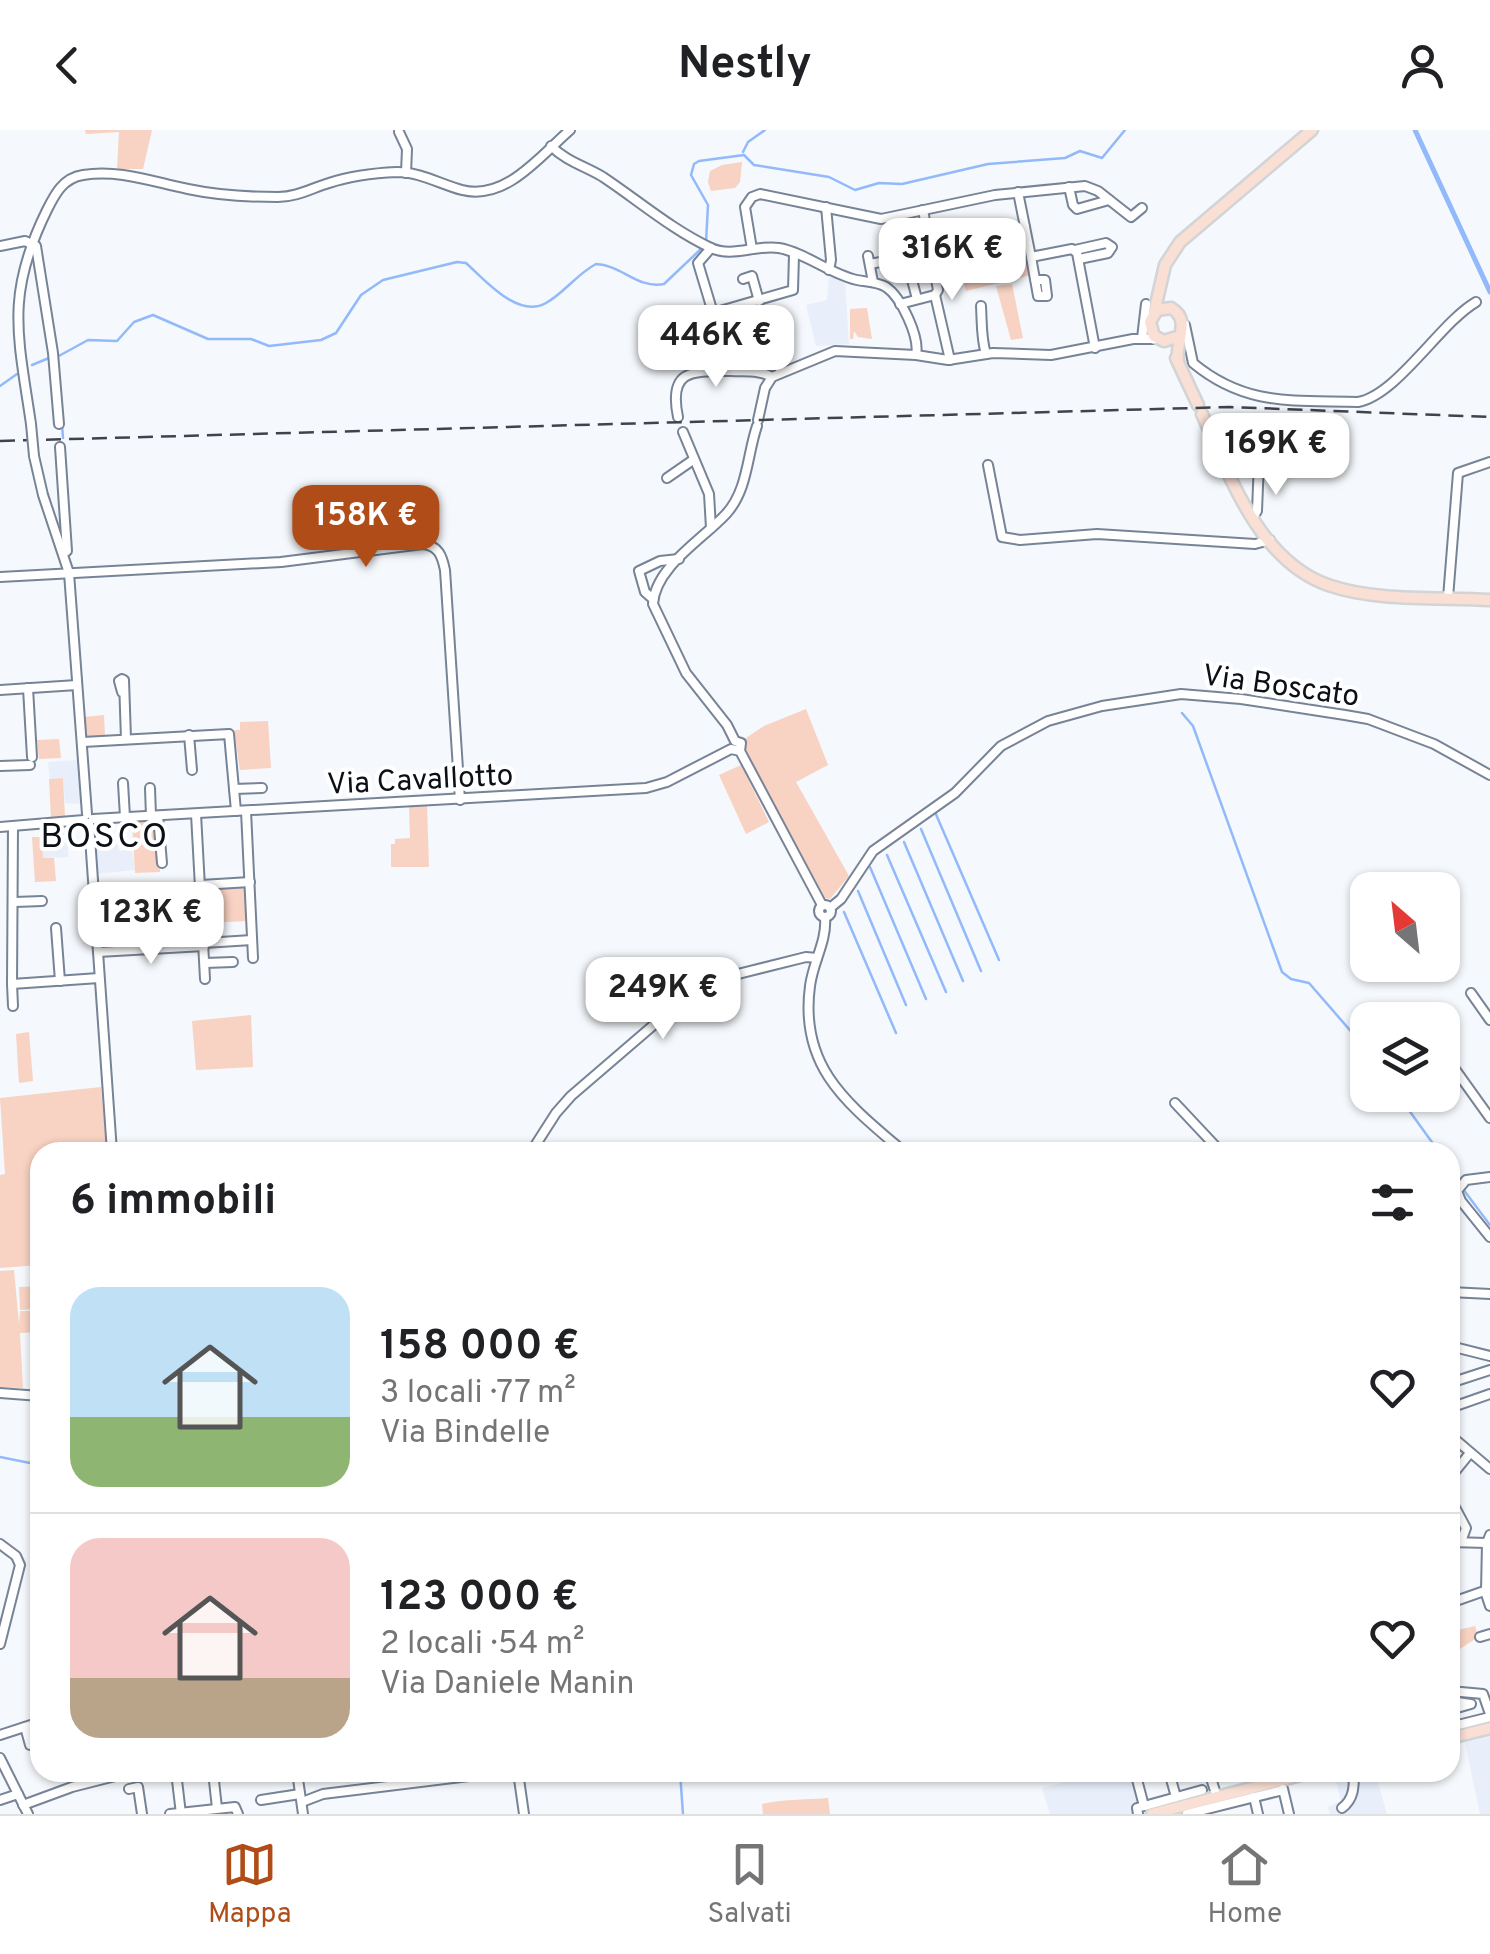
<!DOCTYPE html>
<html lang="it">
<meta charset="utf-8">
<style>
:root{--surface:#fff;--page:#f2f2f2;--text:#202124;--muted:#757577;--line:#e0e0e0;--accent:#b04c17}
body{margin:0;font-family:Overpass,sans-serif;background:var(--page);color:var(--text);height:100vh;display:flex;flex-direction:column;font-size:38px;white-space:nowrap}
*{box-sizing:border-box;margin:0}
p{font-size:32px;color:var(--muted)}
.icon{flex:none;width:55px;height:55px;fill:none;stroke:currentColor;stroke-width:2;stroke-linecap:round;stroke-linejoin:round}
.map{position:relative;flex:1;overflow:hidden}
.side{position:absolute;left:30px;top:1012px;width:1430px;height:640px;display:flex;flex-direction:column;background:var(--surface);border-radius:30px;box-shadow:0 2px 8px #0004}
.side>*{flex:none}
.needle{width:65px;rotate:332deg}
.fabs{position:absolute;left:1350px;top:742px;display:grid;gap:20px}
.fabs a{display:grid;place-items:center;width:110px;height:110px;border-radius:20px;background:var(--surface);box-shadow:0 2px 8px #0004;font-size:50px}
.price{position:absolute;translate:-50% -85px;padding:0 22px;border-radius:20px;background:#fff;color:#222;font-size:32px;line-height:65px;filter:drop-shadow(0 2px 5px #0008)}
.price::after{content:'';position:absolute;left:50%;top:60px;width:30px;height:22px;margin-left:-15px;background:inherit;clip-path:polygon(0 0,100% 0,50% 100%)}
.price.current{background:var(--accent);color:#fff}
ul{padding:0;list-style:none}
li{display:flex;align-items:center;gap:30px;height:250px;padding:0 40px}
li+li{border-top:2px solid var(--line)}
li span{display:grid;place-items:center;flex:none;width:280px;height:200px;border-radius:30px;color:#555}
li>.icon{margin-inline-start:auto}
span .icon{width:120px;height:120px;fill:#fffc;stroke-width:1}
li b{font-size:42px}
h2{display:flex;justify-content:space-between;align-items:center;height:120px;padding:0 40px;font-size:42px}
header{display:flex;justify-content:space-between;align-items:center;height:130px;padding:0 40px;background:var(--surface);font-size:45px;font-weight:700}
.tabs{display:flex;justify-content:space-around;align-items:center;height:140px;border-top:2px solid var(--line);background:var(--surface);font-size:28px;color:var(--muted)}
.tabs a{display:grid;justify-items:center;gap:5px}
.tabs .current{color:var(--accent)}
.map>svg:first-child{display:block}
</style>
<header><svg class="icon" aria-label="back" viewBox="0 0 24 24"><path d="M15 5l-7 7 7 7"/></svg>Nestly<svg class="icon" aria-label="person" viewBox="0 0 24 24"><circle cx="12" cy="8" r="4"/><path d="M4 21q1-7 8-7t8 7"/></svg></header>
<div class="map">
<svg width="1490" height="1684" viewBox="0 0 1490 1684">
<rect width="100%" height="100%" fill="#f5f8fc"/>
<!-- built -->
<g fill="#e8effa">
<polygon points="829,146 845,151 849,214 816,216 806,175 827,170"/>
<polygon points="78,630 82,674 65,673 63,648 50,649 48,632"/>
<polygon points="51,697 52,703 68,702 68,727 43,728 41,698"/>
<polygon points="118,714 119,721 132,719 135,740 97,744 95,716"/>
<polygon points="1490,1602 1490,1684 1480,1684 1464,1608"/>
<polygon points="318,1643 376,1643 377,1649 346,1654 345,1649 319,1653"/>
<polygon points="1102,1643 1130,1643 1138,1671 1132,1678 1134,1684 1050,1684 1042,1658"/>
<polygon points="1334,1643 1375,1643 1387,1684 1330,1684 1328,1677 1341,1671"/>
</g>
<!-- green -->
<g fill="#f8d2c2">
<polygon points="85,0 152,0 143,39 117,39 119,2 86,4"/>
<polygon points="742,32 740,52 735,58 711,61 708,52 710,41 722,35"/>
<polygon points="1023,102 1031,145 966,161 957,128 943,130 941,124 959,122 984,114 987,109"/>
<polygon points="1012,154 1023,208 1011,210 996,156"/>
<polygon points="867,178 872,209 858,207 854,201 853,209 850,209 850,179"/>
<polygon points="806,579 828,635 796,652 849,746 830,769 825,768 746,621 746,608 764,596"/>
<polygon points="104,585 105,608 87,608 84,587"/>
<polygon points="268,591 271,638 240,640 234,600 240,600 240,592"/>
<polygon points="59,609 61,628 39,629 37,610"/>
<polygon points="741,635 769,692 746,704 719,645"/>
<polygon points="63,648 65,688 51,689 49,649"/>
<polygon points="427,675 429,737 391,737 391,714 395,714 395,709 410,708 409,676"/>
<polygon points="156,689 160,742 135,743 132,690"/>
<polygon points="32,707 42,707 43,728 54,728 56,751 35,752"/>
<polygon points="247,755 249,791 206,793 207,757"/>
<polygon points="251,885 253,937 196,940 192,891"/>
<polygon points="29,902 33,951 19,953 16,904"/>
<polygon points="101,957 107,1022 40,1022 40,1135 0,1138 0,1045 5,1044 0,968"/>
<polygon points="14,1140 19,1194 20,1181 40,1181 40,1202 20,1203 23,1258 0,1257 0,1141"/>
<polygon points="40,1156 40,1179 20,1180 19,1157"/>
<polygon points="1475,1496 1478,1507 1454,1523 1457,1536 1450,1538 1450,1502"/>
<path d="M828 1668 830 1684H763L762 1674C783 1669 802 1670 828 1668Z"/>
</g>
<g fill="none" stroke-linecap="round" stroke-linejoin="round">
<!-- stream -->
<g stroke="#92bafa" stroke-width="2.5">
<polyline points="743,22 748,12 765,0"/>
<polyline points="706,112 708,75 691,45 694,34 699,31 744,25 754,35 829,47 855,60 879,53 902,54 988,34 1065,28 1080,21 1102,28 1125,0"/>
<path d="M57 227 88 210 117 211 134 192 153 185 208 209H251L269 216 321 210 336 203 361 165 383 150 457 132 466 133C485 150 518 189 546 173 564 163 577 144 596 134 622 135 637 159 664 154L702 118"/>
<polyline points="32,235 49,228"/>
<polyline points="0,256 17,244"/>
<polyline points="62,294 63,308"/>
<polyline points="68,382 69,396"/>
<polyline points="1182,583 1193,596 1282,842 1291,849 1309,853 1368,921"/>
<polyline points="935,682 999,830"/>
<polyline points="921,699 981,841"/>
<polyline points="904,712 963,851"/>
<polyline points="887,725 946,862"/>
<polyline points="870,737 926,869"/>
<polyline points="858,761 906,875"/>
<polyline points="844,782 896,903"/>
<polyline points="1398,965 1439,1022"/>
<polyline points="1450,1039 1457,1049"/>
<polyline points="1463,1059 1490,1095"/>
<polyline points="0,1327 40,1335"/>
<polyline points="680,1642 683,1684"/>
</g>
<!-- canal -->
<polyline stroke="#92bafa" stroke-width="5" points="1415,0 1490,162"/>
<defs>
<g id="minor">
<polyline points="399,2 407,19 406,43"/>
<path d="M551 16C567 32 585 36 603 47 639 71 671 99 711 118 732 128 757 114 779 118 806 123 830 144 857 150 867 152 878 152 886 157 901 167 920 207 916 225"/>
<polyline points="1069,57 1073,75 1077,79 1109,70"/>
<polyline points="1018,62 1031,127 1072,119 1077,123 1095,218"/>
<polyline points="826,77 831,130 829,140"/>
<polyline points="0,116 25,111 36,116 53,223 59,294"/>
<polyline points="711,118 698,133 713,183 793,160 794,125"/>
<polyline points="752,119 745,77 752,67 760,64 881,89 995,65 1085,56 1098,61 1131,87 1142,78"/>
<path d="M930 120C958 118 995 103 1025 97"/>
<polyline points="1075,120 1106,113 1112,117 1108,123 1079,129"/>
<polyline points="868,126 873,152"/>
<polyline points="906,127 917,122 924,130"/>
<polyline points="1031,127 1038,166 1047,166 1045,150 1035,150"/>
<polyline points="870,134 906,127 917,169"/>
<polyline points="743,149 752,146 759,171"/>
<polyline points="935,165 950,230"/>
<polyline points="900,174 935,165 938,160 923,80"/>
<path d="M981 176C982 192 981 208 986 224"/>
<polyline points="763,191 781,242"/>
<path d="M1185 195 1193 233C1246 277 1294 270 1358 272 1397 265 1440 193 1476 172"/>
<polyline points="1142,208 1146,174"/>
<path d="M678 287C668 239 692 241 731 241 745 242 760 240 772 247"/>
<polyline points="758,290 765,258 772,247 835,221 916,225 948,230 993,223 1051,225 1133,209 1159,209"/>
<path d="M31 294C18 205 5 165 47 80 55 64 63 48 83 45 119 39 153 52 188 59 216 65 249 67 278 67 297 67 312 58 329 53 350 46 374 43 397 42 420 42 440 54 462 60 506 71 540 26 570 0"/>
<path d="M757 296C747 325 748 360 726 384 703 409 655 437 653 474L686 543 727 595 735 611 741 613 740 621 822 775"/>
<polyline points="683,302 709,364 711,398"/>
<polyline points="60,317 67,421 64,423"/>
<polyline points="34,326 43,365 69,443 87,684"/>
<polyline points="988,335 1002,407 1020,410 1097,404 1255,414 1270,410"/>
<polyline points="667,348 693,330"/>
<polyline points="1253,387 1257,381 1259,331"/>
<path d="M0 447 281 432 423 414C439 416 442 426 445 440L460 670"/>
<polyline points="1448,468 1458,343 1490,332"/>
<polyline points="653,469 645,462 639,441 660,431 679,429"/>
<polyline points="28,558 32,627"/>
<polyline points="0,560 77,555"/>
<polyline points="122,562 119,551 122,549 124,550 126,609"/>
<polyline points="189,605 192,640"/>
<polyline points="83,612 229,604 236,681"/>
<polyline points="0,636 30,635"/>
<polyline points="123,653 125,687"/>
<polyline points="150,658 151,686"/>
<polyline points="234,659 262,658"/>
<polyline points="246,681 253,828"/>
<polyline points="196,684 205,849"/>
<polyline points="158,686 162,733"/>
<polyline points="93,689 646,658 667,652 731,619 740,621"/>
<polyline points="89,693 112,1022"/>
<polyline points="13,696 12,854 99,848"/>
<polyline points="0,697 84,690"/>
<polyline points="201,755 250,752"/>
<polyline points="133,758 136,819"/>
<polyline points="15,772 42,771"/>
<circle cx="825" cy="781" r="6"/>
<polyline points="830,778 841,769 873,721 955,663 1001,616 1048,591 1102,576 1181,564 1241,569 1345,585 1368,589 1434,614 1490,645"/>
<path d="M825 788C827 811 813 832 810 856 799 938 848 974 904 1022"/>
<polyline points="56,798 60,851"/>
<polyline points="204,813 252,810"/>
<polyline points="98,822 204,816"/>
<polyline points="205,833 233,832"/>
<polyline points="12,854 13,876"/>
<polyline points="1471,863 1490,890"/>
<polyline points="1414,890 1419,890"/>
<polyline points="1442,921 1490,988"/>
<polyline points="1175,973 1221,1022"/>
<polyline points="531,1022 556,983 571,966 692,862 726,847 806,827 817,828"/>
<polyline points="1490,1047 1466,1050 1457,1061 1461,1071 1490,1107"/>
<polyline points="1450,1162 1490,1164"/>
<polyline points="1450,1216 1490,1226"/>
<polyline points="1450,1253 1490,1240"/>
<polyline points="0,1263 40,1266"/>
<polyline points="1450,1278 1490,1264"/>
<polyline points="1450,1305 1490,1339"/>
<polyline points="1450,1365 1453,1344 1470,1323"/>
<polyline points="1450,1368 1466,1398 1461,1412"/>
<polyline points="1450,1412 1487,1413"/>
<polyline points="0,1414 16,1426 20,1435 0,1514"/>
<polyline points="1485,1461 1490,1476"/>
<polyline points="1486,1461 1487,1413 1490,1405"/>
<polyline points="1450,1473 1490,1459"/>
<polyline points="1480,1507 1490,1504"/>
<polyline points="1450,1561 1483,1564 1490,1584"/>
<polyline points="1450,1571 1471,1574 1450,1580"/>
<polyline points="25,1597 30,1615 40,1615"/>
<polyline points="1450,1597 1490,1587"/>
<polyline points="0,1605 40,1592"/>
<polyline points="0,1628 28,1684"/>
<polyline points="176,1642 181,1684"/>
<polyline points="213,1642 217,1678"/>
<polyline points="297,1642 303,1684"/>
<polyline points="518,1642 524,1684"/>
<polyline points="1135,1642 1144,1676"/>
<polyline points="1169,1642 1176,1667"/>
<polyline points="1209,1642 1217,1667"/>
<polyline points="129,1659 138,1657 142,1684"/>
<polyline points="1283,1659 1289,1684"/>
<polyline points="1254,1667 1258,1684"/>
<polyline points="0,1670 18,1664"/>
<polyline points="261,1670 300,1664"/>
<polyline points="302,1672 323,1664 502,1642"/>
<polyline points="23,1675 72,1657 131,1642"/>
<path d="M1342 1678C1354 1669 1354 1657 1354 1642"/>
<polyline points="170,1684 235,1677 238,1684"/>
<polyline points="1138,1684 1137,1678 1202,1660"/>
<polyline points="1187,1684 1283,1660"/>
</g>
<g id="major">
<polyline points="1154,183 1165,135 1180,112 1312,0"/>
<path d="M1177 207 1164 211 1154 206 1150 192 1157 180 1171 178C1192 190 1175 210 1178 231"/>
<polyline points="1176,228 1198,275"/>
<path d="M1202 284C1229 345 1259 431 1328 455 1377 472 1438 467 1490 470"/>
<polyline points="1450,1608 1490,1598"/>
<polyline points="1152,1684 1312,1642"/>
</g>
</defs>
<!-- minor casing -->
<use href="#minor" stroke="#778396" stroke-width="12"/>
<!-- major casing -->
<use href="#major" stroke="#d3d4d5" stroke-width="15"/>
<!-- minor -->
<use href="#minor" stroke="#fff" stroke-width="8"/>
<!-- major -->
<use href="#major" stroke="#f9dfd4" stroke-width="10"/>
<!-- rail -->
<polyline stroke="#40434a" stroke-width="2.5" stroke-dasharray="15 8" stroke-linecap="butt" points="0,311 1230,277 1490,287"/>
<defs>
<polyline id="minor-bridge" points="31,294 34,326"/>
</defs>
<!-- minor-bridge casing -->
<use href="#minor-bridge" stroke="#778396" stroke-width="12" stroke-linecap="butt"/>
<!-- minor-bridge -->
<use href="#minor-bridge" stroke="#fff" stroke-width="8"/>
</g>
<g text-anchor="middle" stroke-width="8" stroke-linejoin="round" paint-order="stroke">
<!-- street labels -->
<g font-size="30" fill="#0b0f16" stroke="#fff">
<text transform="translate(1281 555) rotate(8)" y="10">Via Boscato</text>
<text transform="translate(420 649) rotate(-3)" y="10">Via Cavallotto</text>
</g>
<!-- quarter labels -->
<g font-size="35" letter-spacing="2.5" fill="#0b0f16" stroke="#fff">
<text x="105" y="717">BOSCO</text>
</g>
</g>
</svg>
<div class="fabs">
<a><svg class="needle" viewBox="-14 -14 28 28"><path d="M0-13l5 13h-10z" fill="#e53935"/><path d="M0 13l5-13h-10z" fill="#757577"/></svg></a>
<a><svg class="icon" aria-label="layers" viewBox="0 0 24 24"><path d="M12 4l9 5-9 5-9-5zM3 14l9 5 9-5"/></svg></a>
</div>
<b class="price" style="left:952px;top:173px">316K €</b>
<b class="price" style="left:716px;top:260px">446K €</b>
<b class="price" style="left:1276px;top:368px">169K €</b>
<b class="price current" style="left:366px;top:440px">158K €</b>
<b class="price" style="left:151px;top:837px">123K €</b>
<b class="price" style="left:663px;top:912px">249K €</b>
<section class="side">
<h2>6 immobili<svg class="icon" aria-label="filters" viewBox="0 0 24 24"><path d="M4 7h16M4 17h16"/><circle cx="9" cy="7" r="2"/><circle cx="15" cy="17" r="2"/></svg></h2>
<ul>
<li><span style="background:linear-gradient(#bfe0f5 65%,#8fb573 0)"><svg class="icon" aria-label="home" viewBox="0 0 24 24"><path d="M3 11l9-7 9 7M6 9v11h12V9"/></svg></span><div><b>158 000 €</b><p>3 locali · 77 m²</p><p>Via Bindelle</p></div><svg class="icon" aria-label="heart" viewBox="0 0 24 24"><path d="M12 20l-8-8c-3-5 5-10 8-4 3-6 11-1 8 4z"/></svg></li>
<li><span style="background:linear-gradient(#f6c9c9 70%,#b9a48a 0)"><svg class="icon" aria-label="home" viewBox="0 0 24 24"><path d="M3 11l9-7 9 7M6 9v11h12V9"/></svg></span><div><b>123 000 €</b><p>2 locali · 54 m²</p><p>Via Daniele Manin</p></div><svg class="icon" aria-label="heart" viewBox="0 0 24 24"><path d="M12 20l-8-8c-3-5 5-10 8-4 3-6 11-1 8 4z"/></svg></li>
</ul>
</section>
</div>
<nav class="tabs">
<a class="current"><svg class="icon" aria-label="map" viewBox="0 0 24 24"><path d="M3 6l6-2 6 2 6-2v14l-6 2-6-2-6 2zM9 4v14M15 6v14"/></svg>Mappa</a>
<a><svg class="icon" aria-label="saved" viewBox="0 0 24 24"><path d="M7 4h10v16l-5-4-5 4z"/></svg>Salvati</a>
<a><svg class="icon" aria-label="home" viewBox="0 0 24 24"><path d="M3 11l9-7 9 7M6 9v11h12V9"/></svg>Home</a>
</nav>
